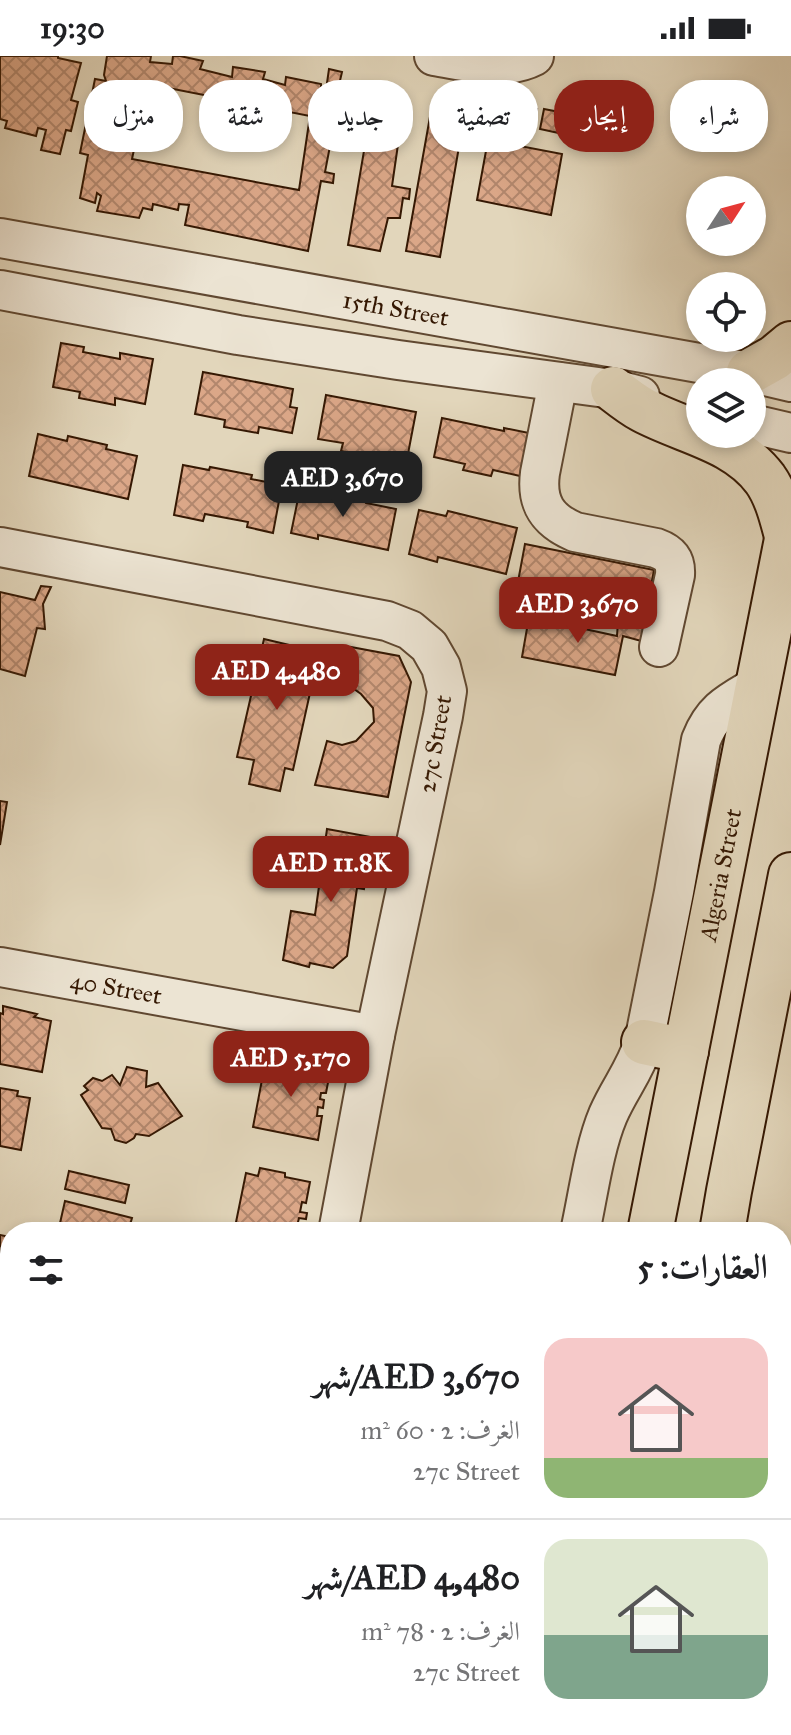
<!DOCTYPE html>
<html lang="ar">
<meta charset="utf-8">
<style>
:root{--surface:#fff;--page:#f6f6f6;--text:#202124;--muted:#757577;--line:#e0e0e0;--accent:#8f2418}
body{margin:0;font-family:"IM FELL Great Primer",Amiri,serif;background:var(--page);color:var(--text);direction:rtl;height:100vh;display:flex;flex-direction:column;font-size:30px;white-space:nowrap}
*{box-sizing:border-box;margin:0}
p{font-size:26px;color:var(--muted)}
.icon{flex:none;width:44px;height:44px;fill:none;stroke:currentColor;stroke-width:2;stroke-linecap:round;stroke-linejoin:round}
.map{position:relative;flex:1;overflow:hidden;direction:ltr}
.sheet{position:absolute;left:0px;top:1166px;width:792px;height:514px;display:flex;flex-direction:column;background:var(--surface);border-radius:32px 32px 0 0;box-shadow:0 4px 12px #0003;direction:rtl}
.sheet>*{flex:none}
.hud{position:absolute;left:24px;top:24px;width:744px;height:72px;direction:rtl;display:flex;gap:16px}
.needle{width:52px;rotate:54deg}
.fabs{position:absolute;left:686px;top:120px;display:grid;gap:16px}
.fabs a{display:grid;place-items:center;width:80px;height:80px;border-radius:50%;background:var(--surface);box-shadow:0 4px 12px #0003;font-size:40px}
.price{position:absolute;translate:-50% -68px;padding:0 18px;border-radius:16px;background:var(--accent);color:#fff;font-size:26px;line-height:52px;filter:drop-shadow(0 2px 4px #0008)}
.price::after{content:'';position:absolute;left:50%;top:48px;width:24px;height:18px;margin-left:-12px;background:inherit;clip-path:polygon(0 0,100% 0,50% 100%)}
.price.on{background:#222;color:#fff}
ul{padding:0;list-style:none}
li{display:flex;align-items:center;gap:24px;height:200px;padding:0 24px}
li+li{border-top:2px solid var(--line)}
li span{display:grid;place-items:center;flex:none;width:224px;height:160px;border-radius:24px;color:#555}
li>.icon{margin-inline-start:auto}
span .icon{width:96px;height:96px;fill:#fffc;stroke-width:1}
li b{font-size:34px}
h2{display:flex;justify-content:space-between;align-items:center;height:96px;padding:0 24px;font-size:34px}
.pill{padding:0 28px;border-radius:32px;background:var(--surface);box-shadow:0 4px 12px #0003;font-size:28px;line-height:72px}
.pill.on{background:var(--accent);color:#fff}
.status{display:flex;justify-content:space-between;align-items:center;height:56px;padding:0 40px;background:var(--surface);direction:ltr}
.status svg{height:22px;fill:currentColor}
.map>svg:first-child{display:block}
</style>
<div class="status"><b>19:30</b><svg viewBox="0 0 49 12"><path d="M0 12V9h3v3zM5 12V6h3v6zM10 12V3h3v9zM15 12V0h3v12zM26 1h20v11H26zM47 4h2v5h-2z"/></svg></div>
<div class="map">
<svg width="791" height="1679" viewBox="0 0 791 1679">
<defs>
<pattern id="building-cross-hatch" width="8" height="8" patternUnits="userSpaceOnUse" patternTransform="scale(2)"><rect width="8" height="8" fill="#dba788"/><path d="M0 0l8 8M0 8l8-8" fill="none" stroke="#b2876d"/></pattern>
</defs>
<rect width="100%" height="100%" fill="#e2d6bb"/>
<filter id="stains"><feTurbulence type="fractalNoise" baseFrequency=".0025" numOctaves="4"/><feColorMatrix values="0 0 0 0 .2 0 0 0 0 .09 0 0 0 0 .02 0 0 0 .5 -.17"/></filter>
<radialGradient id="worn" r=".72"><stop offset=".6" stop-color="#630" stop-opacity="0"/><stop offset="1" stop-color="#630" stop-opacity=".3"/></radialGradient>
<!-- building -->
<g fill="url(#building-cross-hatch)" stroke="#351803" stroke-width="2" fill-rule="evenodd">
<polygon points="0,0 58,0 58,2 81,7 71,44 78,46 71,75 66,74 60,98 41,94 46,74 38,72 36,80 5,72 7,65 0,63"/>
<path d="M107 0H151L150 6 172 8 173 0H180L203 5 200 13 232 21 233 11 265 16 263 23 285 29 286 21 321 28V34H326L329 13 342 16 331 63 335 64 325 116 334 118 333 127 321 125 308 195 185 169 189 149 179 148 178 154 153 148 152 154 143 152 139 162 97 155 101 140 97 137 95 147 80 142 88 99 80 97 95 23 106 25 104 19ZM148 28 310 60 299 134 132 103Z"/>
<polygon points="374,36 405,40 392,130 410,133 409,143 403,142 400,162 388,162 380,195 348,189"/>
<polygon points="476,39 537,53 536,59 524,56 520,71 494,64 492,71 470,66"/>
<polygon points="433,44 466,50 440,201 406,195"/>
<polygon points="544,53 596,63 591,84 540,73"/>
<polygon points="488,84 562,98 551,159 477,144"/>
<polygon points="61,287 84,291 83,296 120,303 120,297 153,303 145,348 115,342 115,349 79,342 80,336 53,331"/>
<polygon points="203,316 293,333 290,351 297,352 292,377 259,371 258,377 224,371 225,364 195,358"/>
<polygon points="326,339 416,356 407,403 379,398 378,402 341,395 343,387 318,383"/>
<polygon points="442,362 504,375 504,372 529,377 520,420 493,414 491,420 463,414 465,408 434,401"/>
<polygon points="38,378 67,385 68,380 107,389 106,393 137,400 128,443 29,420"/>
<polygon points="183,409 209,414 210,411 252,419 251,423 282,429 273,477 247,471 248,466 205,458 203,465 174,459"/>
<polygon points="300,433 328,439 329,433 367,441 366,447 396,453 388,494 318,479 318,483 291,477"/>
<polygon points="419,454 446,460 448,455 517,472 506,518 438,501 437,506 409,498"/>
<polygon points="525,488 654,514 646,557 517,531"/>
<polygon points="41,530 51,531 43,548 45,573 37,572 25,620 0,613 0,536 35,544"/>
<polygon points="529,561 617,580 618,565 647,572 645,586 623,580 615,619 522,601"/>
<polygon points="264,583 319,596 293,714 285,712 280,735 249,728 254,704 237,701"/>
<polygon points="351,591 399,600 411,626 388,741 315,729 327,685 342,689 356,685 374,666 373,652 361,638 354,633 340,631"/>
<polygon points="0,745 7,746 0,789"/>
<polygon points="327,773 371,781 371,790 363,788 362,793 374,796 371,809 360,806 358,811 367,812 364,833 357,832 347,900 333,912 310,907 309,911 283,904 291,855 315,859"/>
<polygon points="3,950 37,958 34,961 51,965 42,1016 0,1008 0,957 3,958"/>
<polygon points="277,1001 306,1007 305,1011 330,1016 326,1037 321,1037 320,1043 324,1044 323,1052 318,1051 317,1060 322,1060 318,1084 253,1071 265,1008 275,1010"/>
<polygon points="127,1011 147,1015 146,1031 158,1027 182,1060 149,1080 136,1078 134,1082 126,1087 115,1084 111,1073 102,1072 81,1039 88,1034 84,1030 93,1022 102,1025 112,1019 120,1029"/>
<polygon points="0,1032 18,1035 17,1040 30,1042 21,1094 0,1090"/>
<polygon points="260,1112 285,1117 285,1121 310,1126 306,1147 302,1146 300,1156 307,1157 306,1163 299,1162 297,1170 302,1171 301,1176 234,1176 246,1117 258,1120"/>
<polygon points="69,1115 129,1129 125,1147 65,1133"/>
<polygon points="65,1145 132,1162 128,1176 58,1176"/>
<polygon points="0,1179 10,1181 0,1233"/>
<polygon points="10,1385 10,1451 0,1449 0,1414 4,1411 2,1400 6,1399 6,1390"/>
</g>
<g fill="none" stroke-linecap="round" stroke-linejoin="round">
<defs>
<g id="minor">
<path d="M434 0C467 5 503 16 534 0"/>
<path id="s1" d="M0 182 749 316 791 326"/>
<polyline points="0,234 238,279 398,304 613,333 640,340"/>
<path d="M558 326 540 417C536 447 547 464 575 476L656 492C670 497 676 504 675 519L659 591"/>
<polyline points="752,368 791,377"/>
<polyline points="0,491 387,565 410,574 429,590 441,611 447,635 443,660 375,979 338,1176"/>
<path id="s2" d="M0 911 375 979"/>
<path d="M580 1176C588 1140 594 1092 608 1059 619 1033 635 1015 644 986L674 836 701 684C713 653 730 646 757 630"/>
<polyline points="0,1316 10,1318"/>
<polyline points="0,1551 10,1553"/>
</g>
<g id="major">
<polyline points="749,316 774,302 791,288"/>
<path d="M613 333C622 340 632 348 643 354 684 376 735 383 765 423 777 440 782 461 787 480"/>
<polyline points="644,986 686,995"/>
<path id="s3" d="M650 1176 791 463"/>
<polyline points="722,1176 729,1135 791,819"/>
<polyline points="465,1679 470,1670"/>
<polyline points="562,1679 567,1670"/>
</g>
</defs>
<!-- minor casing -->
<use href="#minor" stroke="#604831" stroke-width="42"/>
<!-- major casing -->
<use href="#major" stroke="#351803" stroke-width="48"/>
<!-- minor -->
<use href="#minor" stroke="#ece4d3" stroke-width="38"/>
<!-- major -->
<use href="#major" stroke="#e2d6bb" stroke-width="44"/>
</g>
<g text-anchor="middle" stroke-width="8" stroke-linejoin="round" paint-order="stroke">
<!-- street labels -->
<g font-size="24" fill="#351803" stroke="#ece4d3">
<text dy="8" stroke="none"><textPath href="#s1" startOffset="402">15th Street</textPath></text>
<text transform="translate(435 688) rotate(-80)" y="8">27c Street</text>
<text dy="8" stroke="none"><textPath href="#s3" startOffset="364">Algeria Street</textPath></text>
<text dy="8" stroke="none"><textPath href="#s2" startOffset="118">40 Street</textPath></text>
</g>
</g>
<rect width="100%" height="100%" filter="url(#stains)"/>
<rect width="100%" height="100%" fill="url(#worn)"/>
</svg>
<div class="fabs">
<a><svg class="needle" viewBox="-14 -14 28 28"><path d="M0-13l5 13h-10z" fill="#e53935"/><path d="M0 13l5-13h-10z" fill="#757577"/></svg></a>
<a><svg class="icon" aria-label="locate" viewBox="0 0 24 24"><circle cx="12" cy="12" r="6"/><path d="M12 2v4M12 18v4M2 12h4M18 12h4"/></svg></a>
<a><svg class="icon" aria-label="layers" viewBox="0 0 24 24"><path d="M12 4l9 5-9 5-9-5zM3 14l9 5 9-5"/></svg></a>
</div>
<b class="price on" style="left:343px;top:463px">AED 3,670</b>
<b class="price" style="left:578px;top:589px">AED 3,670</b>
<b class="price" style="left:277px;top:656px">AED 4,480</b>
<b class="price" style="left:331px;top:848px">AED 11.8K</b>
<b class="price" style="left:291px;top:1043px">AED 5,170</b>
<div class="hud">
<a class="pill">شراء</a>
<a class="pill on">إيجار</a>
<a class="pill">تصفية</a>
<a class="pill">جديد</a>
<a class="pill">شقة</a>
<a class="pill">منزل</a>
</div>
<section class="sheet">
<h2>العقارات: 5<svg class="icon" aria-label="filters" viewBox="0 0 24 24"><path d="M4 7h16M4 17h16"/><circle cx="9" cy="7" r="2"/><circle cx="15" cy="17" r="2"/></svg></h2>
<ul>
<li><span style="background:linear-gradient(#f6c9c9 75%,#8fb573 0)"><svg class="icon" aria-label="home" viewBox="0 0 24 24"><path d="M3 11l9-7 9 7M6 9v11h12V9"/></svg></span><div><b>AED 3,670/شهر</b><p>الغرف: 2 · 60 m²</p><p>27c Street</p></div></li>
<li><span style="background:linear-gradient(#dfe7d0 60%,#7fa58c 0)"><svg class="icon" aria-label="home" viewBox="0 0 24 24"><path d="M3 11l9-7 9 7M6 9v11h12V9"/></svg></span><div><b>AED 4,480/شهر</b><p>الغرف: 2 · 78 m²</p><p>27c Street</p></div></li>
</ul>
</section>
</div>
